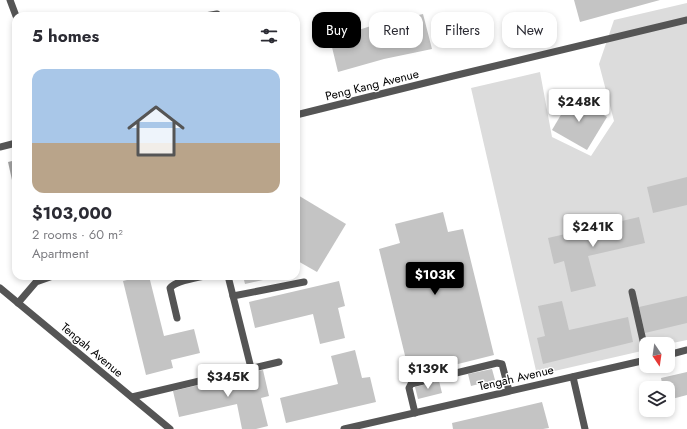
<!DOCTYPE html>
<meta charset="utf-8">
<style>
:root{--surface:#fff;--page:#f2f2f3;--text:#2b2b33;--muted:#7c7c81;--line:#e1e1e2;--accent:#000}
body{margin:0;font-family:Jost,sans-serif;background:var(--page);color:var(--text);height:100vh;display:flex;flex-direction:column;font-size:15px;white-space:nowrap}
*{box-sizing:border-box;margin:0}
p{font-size:13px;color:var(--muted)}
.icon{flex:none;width:22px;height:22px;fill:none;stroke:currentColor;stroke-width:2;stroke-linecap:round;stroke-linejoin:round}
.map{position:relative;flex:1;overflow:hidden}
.panel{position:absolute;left:12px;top:12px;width:288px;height:268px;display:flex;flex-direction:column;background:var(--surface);border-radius:12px;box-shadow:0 2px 6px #0003}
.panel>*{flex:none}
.guide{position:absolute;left:312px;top:12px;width:315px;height:36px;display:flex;gap:8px}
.needle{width:26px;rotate:167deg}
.controls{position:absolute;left:639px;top:337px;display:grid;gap:8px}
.controls a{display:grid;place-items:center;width:36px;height:36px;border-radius:8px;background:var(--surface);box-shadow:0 2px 6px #0003;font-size:20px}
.price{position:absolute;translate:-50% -34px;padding:0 9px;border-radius:4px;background:#fff;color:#222;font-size:13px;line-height:26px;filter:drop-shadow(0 1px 2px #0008)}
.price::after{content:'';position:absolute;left:50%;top:24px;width:12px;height:9px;margin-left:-6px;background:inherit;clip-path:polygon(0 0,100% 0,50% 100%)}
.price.on{background:var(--accent);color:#fff}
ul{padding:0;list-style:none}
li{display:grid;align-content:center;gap:8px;height:212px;padding:0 20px}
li+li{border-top:1px solid var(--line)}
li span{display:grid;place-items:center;height:124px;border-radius:12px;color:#555}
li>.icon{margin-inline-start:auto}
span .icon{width:72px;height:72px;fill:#fffc;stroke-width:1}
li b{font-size:17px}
h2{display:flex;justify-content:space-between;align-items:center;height:48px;padding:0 20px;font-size:17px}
.pill{padding:0 14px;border-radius:12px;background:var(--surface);box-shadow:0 2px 6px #0003;font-size:14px;line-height:36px}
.pill.on{background:var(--accent);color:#fff}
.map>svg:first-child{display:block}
</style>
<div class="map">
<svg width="687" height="429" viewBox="0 0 687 429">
<rect width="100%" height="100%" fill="#fff"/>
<!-- green -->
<polygon fill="#dcdcdc" points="687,3 687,340 668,344 646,344 646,350 537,375 471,88 540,72 552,137 591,156 614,121 599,64 614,20"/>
<!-- water -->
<polygon fill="#a3a3a3" points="16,160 16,198 8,162"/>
<!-- building -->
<g fill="#c4c4c4">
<polygon points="574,0 660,0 580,22"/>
<polygon points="423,14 432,49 384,59 338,72 330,39 371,26"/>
<polygon points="572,96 607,117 587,150 552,130"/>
<polygon points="687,177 687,205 653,213 647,187"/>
<polygon points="296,194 346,224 317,272 296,260"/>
<polygon points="443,212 448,232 463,229 494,355 410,376 379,249 400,243 395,224"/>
<polygon points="639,217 645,243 588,256 596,286 571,292 564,261 554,264 548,238"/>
<polygon points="143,276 149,276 164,336 194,329 200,353 171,360 173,368 146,375 123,281"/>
<polygon points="243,276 272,276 272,278 245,284"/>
<polygon points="339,281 345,306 338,308 345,338 320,344 313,314 255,328 249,302"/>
<polygon points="687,296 687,323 645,333 639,307"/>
<polygon points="562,301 569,330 628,317 633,342 543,364 537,338 545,336 538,306"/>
<polygon points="355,350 362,378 370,377 376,402 286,423 280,398 338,384 331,356"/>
<polygon points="492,369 495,380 471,386 468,374"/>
<polygon points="263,370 269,396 261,398 268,426 256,429 242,429 237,404 179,417 173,391"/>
<polygon points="687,372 687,395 668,400 668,388 663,388 661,378"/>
<polygon points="439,381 442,393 418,399 415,387"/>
<polygon points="542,402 549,428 543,429 453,429 452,423"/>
</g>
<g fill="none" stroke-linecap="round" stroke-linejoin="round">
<!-- service -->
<g stroke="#555" stroke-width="7">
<polyline points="10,0 16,16"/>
<polyline points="205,16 217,14"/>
<polyline points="296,115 453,76 687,20"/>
<polyline points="0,147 16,143"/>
<polyline points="228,276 251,368"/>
<polyline points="0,288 170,429"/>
<polyline points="632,292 646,354"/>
<polyline points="233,296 304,282"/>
<polyline points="18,303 36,282 53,276"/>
<path d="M177 318 170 288C175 281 195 278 204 276"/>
<polyline points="668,355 687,350"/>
<polyline points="573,377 585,429"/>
<polyline points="132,397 279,362"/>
<polyline points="415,413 409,388 411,384 497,363 502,364 509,391"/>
<polyline points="344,429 646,360"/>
</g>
</g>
<g text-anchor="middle" stroke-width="3" stroke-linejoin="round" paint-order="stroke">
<!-- street labels -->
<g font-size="12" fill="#000" stroke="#fff">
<text transform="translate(372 85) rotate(-14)" y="4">Peng Kang Avenue</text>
<text transform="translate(92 350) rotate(40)" y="4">Tengah Avenue</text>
<text transform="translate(516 378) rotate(-13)" y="4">Tengah Avenue</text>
</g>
</g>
</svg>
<div class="controls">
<a><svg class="needle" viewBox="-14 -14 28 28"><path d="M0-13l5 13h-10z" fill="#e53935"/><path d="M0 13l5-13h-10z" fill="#7c7c81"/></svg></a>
<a><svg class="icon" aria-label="layers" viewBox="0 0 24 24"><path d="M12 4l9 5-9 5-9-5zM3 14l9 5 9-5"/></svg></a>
</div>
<b class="price" style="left:579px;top:123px">$248K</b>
<b class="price" style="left:593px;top:248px">$241K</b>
<b class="price on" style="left:435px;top:296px">$103K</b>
<b class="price" style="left:428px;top:390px">$139K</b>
<b class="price" style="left:228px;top:398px">$345K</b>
<div class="guide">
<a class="pill on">Buy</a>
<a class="pill">Rent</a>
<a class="pill">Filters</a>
<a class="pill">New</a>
</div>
<section class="panel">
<h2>5 homes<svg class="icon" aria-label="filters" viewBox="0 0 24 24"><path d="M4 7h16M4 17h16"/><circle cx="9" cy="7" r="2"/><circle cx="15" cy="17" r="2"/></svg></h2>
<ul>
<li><span style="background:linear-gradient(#a9c7e8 60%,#b9a48a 0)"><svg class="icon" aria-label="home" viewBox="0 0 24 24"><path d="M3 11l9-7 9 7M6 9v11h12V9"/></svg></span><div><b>$103,000</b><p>2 rooms · 60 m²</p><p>Apartment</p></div></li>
</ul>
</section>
</div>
